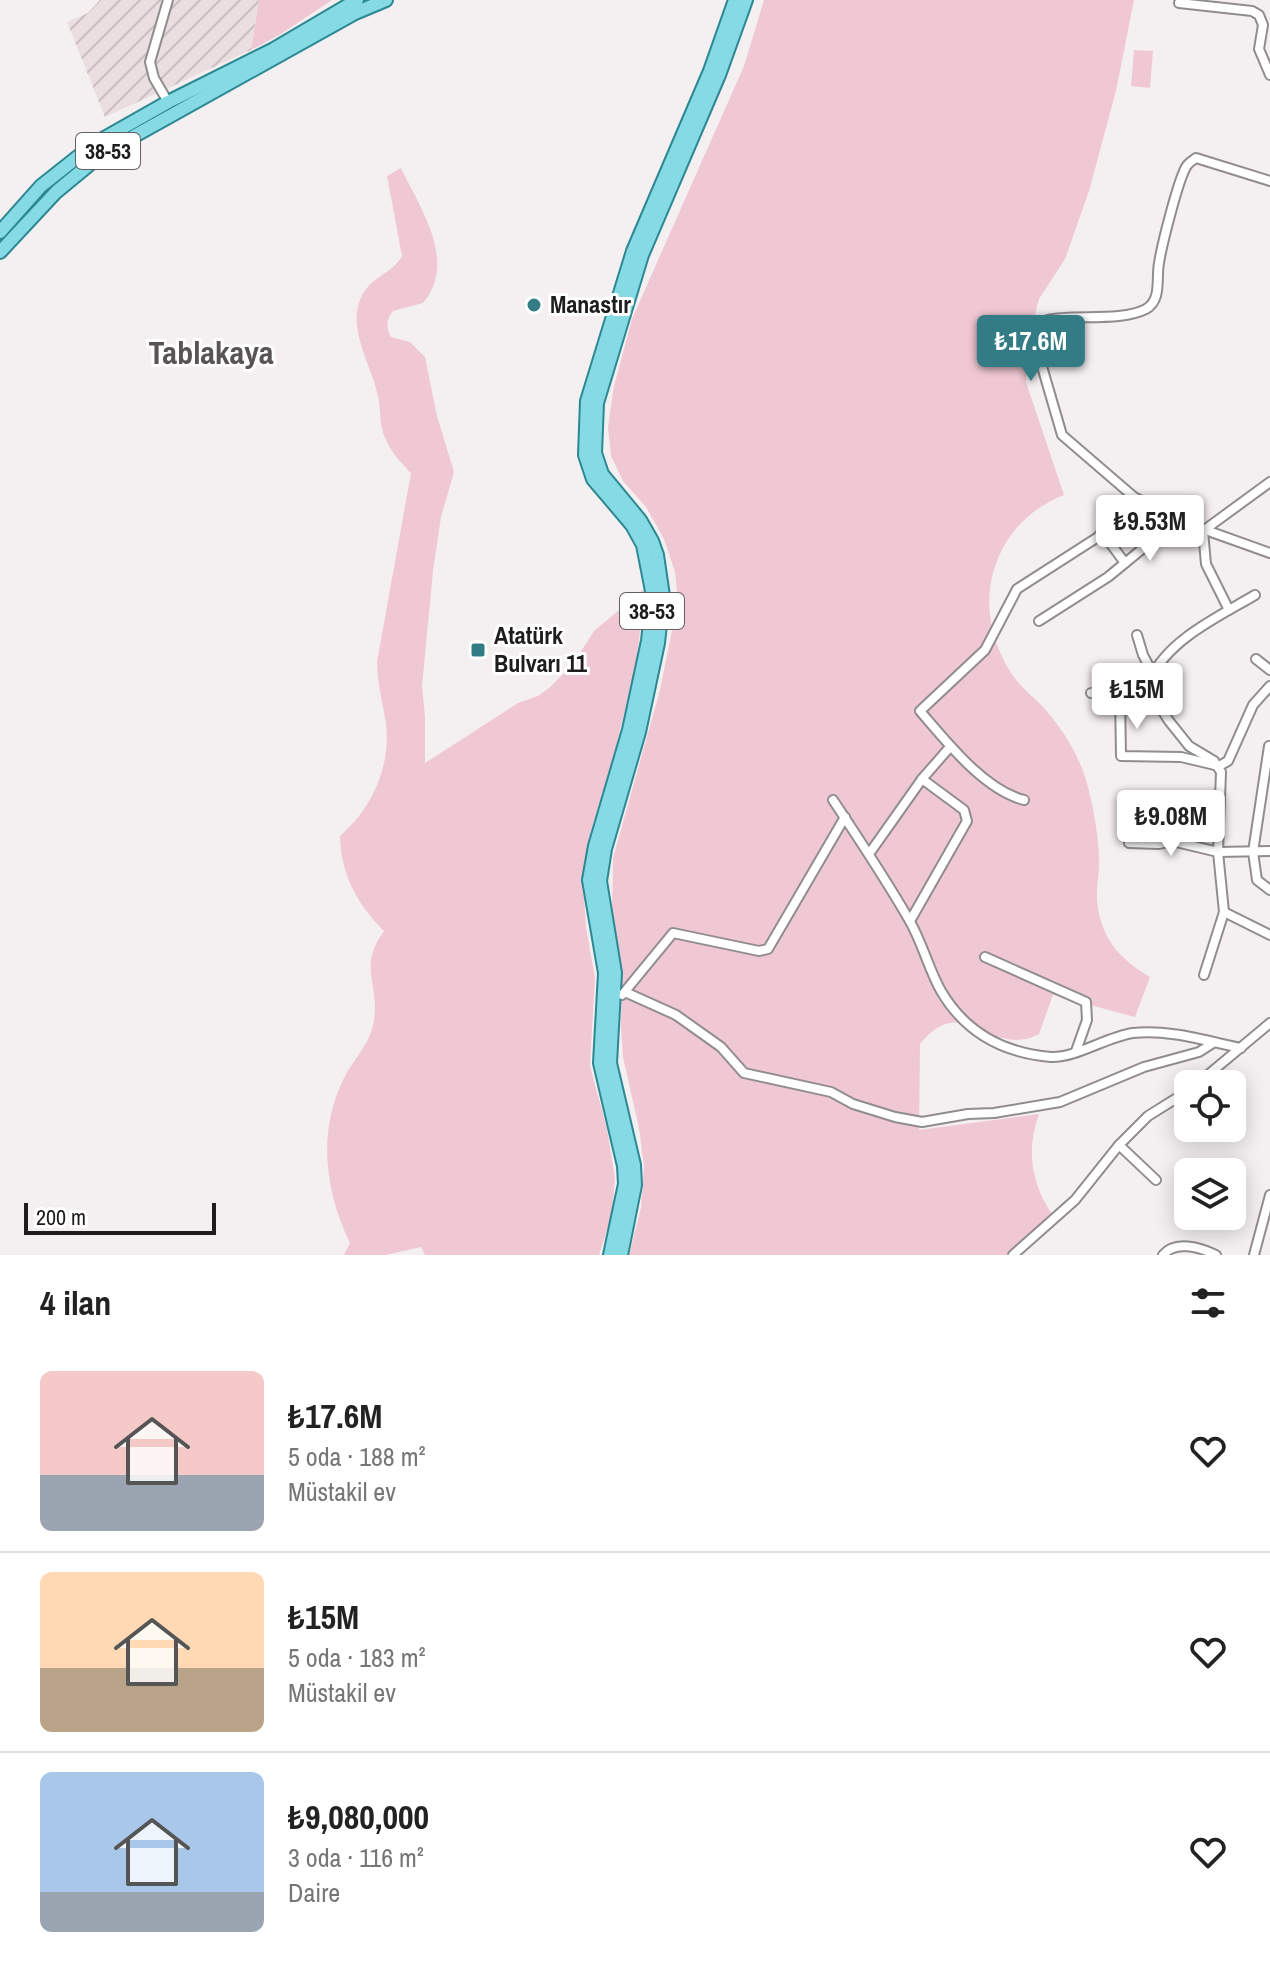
<!DOCTYPE html>
<html lang="tr">
<meta charset="utf-8">
<style>
:root{--surface:#fff;--page:#f6f6f6;--text:#222;--muted:#767676;--line:#e0e0e0;--accent:#347c85}
body{margin:0;font-family:"Archivo Narrow",sans-serif;background:var(--page);color:var(--text);height:100vh;display:flex;flex-direction:column;font-size:30px;white-space:nowrap}
*{box-sizing:border-box;margin:0}
p{font-size:26px;color:var(--muted)}
.icon{flex:none;width:44px;height:44px;fill:none;stroke:currentColor;stroke-width:2;stroke-linecap:round;stroke-linejoin:round}
.map{position:relative;height:1255px;overflow:hidden}
.drawer{display:flex;flex-direction:column;background:var(--surface);flex:1}
.drawer>*{flex:none}
.buttons{position:absolute;left:1174px;top:1070px;display:grid;gap:16px}
.buttons a{display:grid;place-items:center;width:72px;height:72px;border-radius:12px;background:var(--surface);box-shadow:0 4px 20px #0003;font-size:40px}
.scale{position:absolute;left:24px;bottom:20px;width:192px;box-sizing:border-box;padding-left:8px;border:4px solid #1e1c1d;border-top:0;font-size:22px;line-height:28px;white-space:nowrap;color:#1e1c1d;-webkit-text-stroke:6px #fff;paint-order:stroke}
.price{position:absolute;translate:-50% -68px;padding:0 18px;border-radius:8px;background:#fff;color:#222;font-size:26px;line-height:52px;filter:drop-shadow(0 2px 4px #0008)}
.price::after{content:'';position:absolute;left:50%;top:48px;width:24px;height:18px;margin-left:-12px;background:inherit;clip-path:polygon(0 0,100% 0,50% 100%)}
.price.selected{background:var(--accent);color:#fff}
ul{padding:0;list-style:none}
li{display:flex;align-items:center;gap:24px;height:200px;padding:0 40px}
li+li{border-top:2px solid var(--line)}
li span{display:grid;place-items:center;flex:none;width:224px;height:160px;border-radius:12px;color:#555}
li>.icon{margin-inline-start:auto}
span .icon{width:96px;height:96px;fill:#fffc;stroke-width:1}
li b{font-size:34px}
h2{display:flex;justify-content:space-between;align-items:center;height:96px;padding:0 40px;font-size:34px}
.map>svg:first-child{display:block}
</style>
<div class="map">
<svg width="1270" height="1255" viewBox="0 0 1270 1255">
<defs>
<pattern id="industrial-furrows" width="10" height="10" patternUnits="userSpaceOnUse" patternTransform="scale(2)"><rect width="10" height="10" fill="#ebdee1"/><path d="M-1 1l2-2M0 10L10 0M9 11l2-2" fill="none" stroke="#c9bec1"/></pattern>
</defs>
<rect width="100%" height="100%" fill="#f4eff0"/>
<!-- industrial -->
<polygon fill="url(#industrial-furrows)" points="100,0 259,0 251,50 105,117 67,22 88,13"/>
<!-- grass -->
<g fill="#f0c8d3">
<polygon points="259,0 332,0 281,34 251,50"/>
<path d="M764 0H1134L1116 91 1089 191 1065 259 1039 299 1027 345 1026 382 1064 495C1033 507 1009 530 997 561 981 602 991 647 1017 681 1025 691 1035 698 1043 707 1062 728 1078 753 1086 780 1093 805 1098 832 1099 858 1100 872 1096 886 1097 900 1100 937 1119 959 1150 977L1135 1017 1053 995 1039 1034C991 1060 964 989 920 1044L919 1130 1039 1114C1026 1149 1031 1183 1052 1214L1006 1255H629L641 1208 644 1166 639 1128 623 1057 621 1027 622 982 612 916 613 858 660 690 678 601 675 572 664 539 646 507 623 481 611 456 608 427 614 386 632 319 744 66Z"/>
<polygon points="1134,50 1153,51 1150,88 1131,86"/>
<path d="M401 168C420 208 458 262 423 303L393 311C386 319 386 328 391 337L410 342 425 357 437 416 454 472 441 517 433 571 422 686 425 717V763L518 703 538 696 549 688 573 664 594 631 644 589 637 660 615 752 591 830 583 876 586 927 595 978 590 1066 607 1129 615 1178 612 1215 599 1255H425L421 1247 386 1255H344L350 1243C325 1191 317 1132 344 1078 353 1060 369 1045 373 1025 382 985 356 969 384 931 357 904 341 875 340 836 372 808 391 767 386 724 383 702 377 684 377 662L411 473C400 462 391 452 385 438 379 424 381 410 378 396 372 366 348 331 360 300 369 276 392 275 402 256L387 176Z"/>
</g>
<g fill="none" stroke-linecap="round" stroke-linejoin="round">
<defs>
<g id="minor">
<polyline points="168,0 150,62 154,78 168,102"/>
<polyline points="1179,3 1252,11 1259,15 1263,25 1259,49 1270,75"/>
<polyline points="1134,497 1186,523"/>
<polyline points="1102,532 1125,563"/>
<polyline points="1229,610 1206,564 1203,531 1270,482"/>
<polyline points="1039,621 1108,577 1147,545 1186,523 1270,553"/>
<polyline points="1137,635 1143,655 1153,674"/>
<polyline points="1256,659 1270,670"/>
<polyline points="1091,693 1109,689 1120,695 1121,756 1181,757 1219,766 1228,761 1253,705 1270,686"/>
<polyline points="1269,746 1253,852 1257,880 1270,890"/>
<path d="M833 800C859 839 885 878 908 918 922 941 928 968 941 991 965 1032 1003 1053 1051 1057 1076 1058 1106 1037 1133 1033 1168 1029 1207 1041 1241 1048"/>
<path d="M1024 800C984 790 946 741 920 711L985 650 1017 589 1098 537 1116 514 1134 497 1062 435 1041 363V330L1047 320C1075 314 1121 322 1146 309 1162 300 1156 278 1159 263 1162 244 1178 181 1186 167 1188 163 1192 161 1196 158L1270 181"/>
<polyline points="1129,843 1159,844 1172,841 1218,852 1270,851"/>
<polyline points="869,854 922,779 950,747"/>
<polyline points="1224,912 1270,935"/>
<polyline points="910,921 967,821 964,810 922,779"/>
<polyline points="985,957 1086,1002 1087,1020 1076,1051"/>
<path d="M1204 975 1224 912 1218 852 1221 772 1214 761 1189 746 1169 721 1155 699 1151 678C1169 639 1220 616 1255 595"/>
<polyline points="625,992 676,1015 721,1047 744,1073 831,1092 853,1104 895,1117 922,1122 968,1114 994,1113 1060,1102 1144,1067 1199,1052 1213,1043"/>
<polyline points="622,995 673,933 759,951 768,949 845,817"/>
<polyline points="1197,1084 1270,1023"/>
<polyline points="1119,1145 1156,1180"/>
<polyline points="1013,1255 1075,1200 1119,1145 1148,1116 1188,1091"/>
<path d="M1163 1255C1175 1240 1200 1247 1216 1255"/>
<polyline points="1254,1255 1270,1195"/>
</g>
<g id="primary">
<polyline points="0,232 41,186 94,144 168,102 274,49 357,0"/>
<polyline points="0,252 56,192 102,154 355,13 386,0"/>
<polyline points="610,1255 625,1184 624,1166 600,1063 605,973 589,880 595,846 629,730 648,641 653,596 643,545 632,525 593,479 585,455 587,401 633,251 710,71 735,0"/>
<polyline points="621,1255 635,1185 634,1165 610,1063 615,973 600,881 605,849 639,732 658,643 663,596 657,555 652,541 640,520 602,474 595,453 597,403 642,255 719,75 746,0"/>
</g>
</defs>
<!-- minor casing -->
<use href="#minor" stroke="#918d8e" stroke-width="12"/>
<!-- primary casing -->
<use href="#primary" stroke="#2c8893" stroke-width="16"/>
<!-- minor -->
<use href="#minor" stroke="#fff" stroke-width="8"/>
<!-- primary -->
<use href="#primary" stroke="#85dae4" stroke-width="12"/>
</g>
<!-- markers -->
<g fill="#347c85" stroke="#fff" stroke-width="3">
<circle cx="534" cy="305" r="8"/>
<rect x="470" y="642" width="16" height="16" rx="4"/>
</g>
<g text-anchor="middle" stroke-width="6" stroke-linejoin="round" paint-order="stroke">
<!-- shield labels -->
<g fill="#fff" stroke="#626061" stroke-width="2">
<rect x="76" y="133" width="64" height="36" rx="6"/>
<rect x="620" y="593" width="64" height="36" rx="6"/>
</g>
<g font-size="22" font-weight="bold" fill="#1e1c1d">
<text x="108" y="159">38-53</text>
<text x="652" y="619">38-53</text>
</g>
<!-- poi labels -->
<g font-size="24" font-weight="bold" fill="#1e1c1d" stroke="#fff" text-anchor="start">
<text x="550" y="313">Manastır</text>
<text x="494" y="644">Atatürk<tspan x="494" dy="28">Bulvarı 11</tspan></text>
</g>
<!-- district labels -->
<g font-size="32" font-weight="bold" fill="#585455" stroke="#fff">
<text x="211" y="364">Tablakaya</text>
</g>
</g>
</svg>
<div class="buttons">
<a><svg class="icon" aria-label="locate" viewBox="0 0 24 24"><circle cx="12" cy="12" r="6"/><path d="M12 2v4M12 18v4M2 12h4M18 12h4"/></svg></a>
<a><svg class="icon" aria-label="layers" viewBox="0 0 24 24"><path d="M12 4l9 5-9 5-9-5zM3 14l9 5 9-5"/></svg></a>
</div>
<div class="scale">200 m</div>
<b class="price selected" style="left:1031px;top:383px">₺17.6M</b>
<b class="price" style="left:1150px;top:563px">₺9.53M</b>
<b class="price" style="left:1137px;top:731px">₺15M</b>
<b class="price" style="left:1171px;top:858px">₺9.08M</b>
</div>
<section class="drawer">
<h2>4 ilan<svg class="icon" aria-label="filters" viewBox="0 0 24 24"><path d="M4 7h16M4 17h16"/><circle cx="9" cy="7" r="2"/><circle cx="15" cy="17" r="2"/></svg></h2>
<ul>
<li><span style="background:linear-gradient(#f6c9c9 65%,#9aa5b1 0)"><svg class="icon" aria-label="home" viewBox="0 0 24 24"><path d="M3 11l9-7 9 7M6 9v11h12V9"/></svg></span><div><b>₺17.6M</b><p>5 oda · 188 m²</p><p>Müstakil ev</p></div><svg class="icon" aria-label="heart" viewBox="0 0 24 24"><path d="M12 20l-8-8c-3-5 5-10 8-4 3-6 11-1 8 4z"/></svg></li>
<li><span style="background:linear-gradient(#ffd9b3 60%,#b9a48a 0)"><svg class="icon" aria-label="home" viewBox="0 0 24 24"><path d="M3 11l9-7 9 7M6 9v11h12V9"/></svg></span><div><b>₺15M</b><p>5 oda · 183 m²</p><p>Müstakil ev</p></div><svg class="icon" aria-label="heart" viewBox="0 0 24 24"><path d="M12 20l-8-8c-3-5 5-10 8-4 3-6 11-1 8 4z"/></svg></li>
<li><span style="background:linear-gradient(#a9c7e8 75%,#9aa5b1 0)"><svg class="icon" aria-label="home" viewBox="0 0 24 24"><path d="M3 11l9-7 9 7M6 9v11h12V9"/></svg></span><div><b>₺9,080,000</b><p>3 oda · 116 m²</p><p>Daire</p></div><svg class="icon" aria-label="heart" viewBox="0 0 24 24"><path d="M12 20l-8-8c-3-5 5-10 8-4 3-6 11-1 8 4z"/></svg></li>
</ul>
</section>
